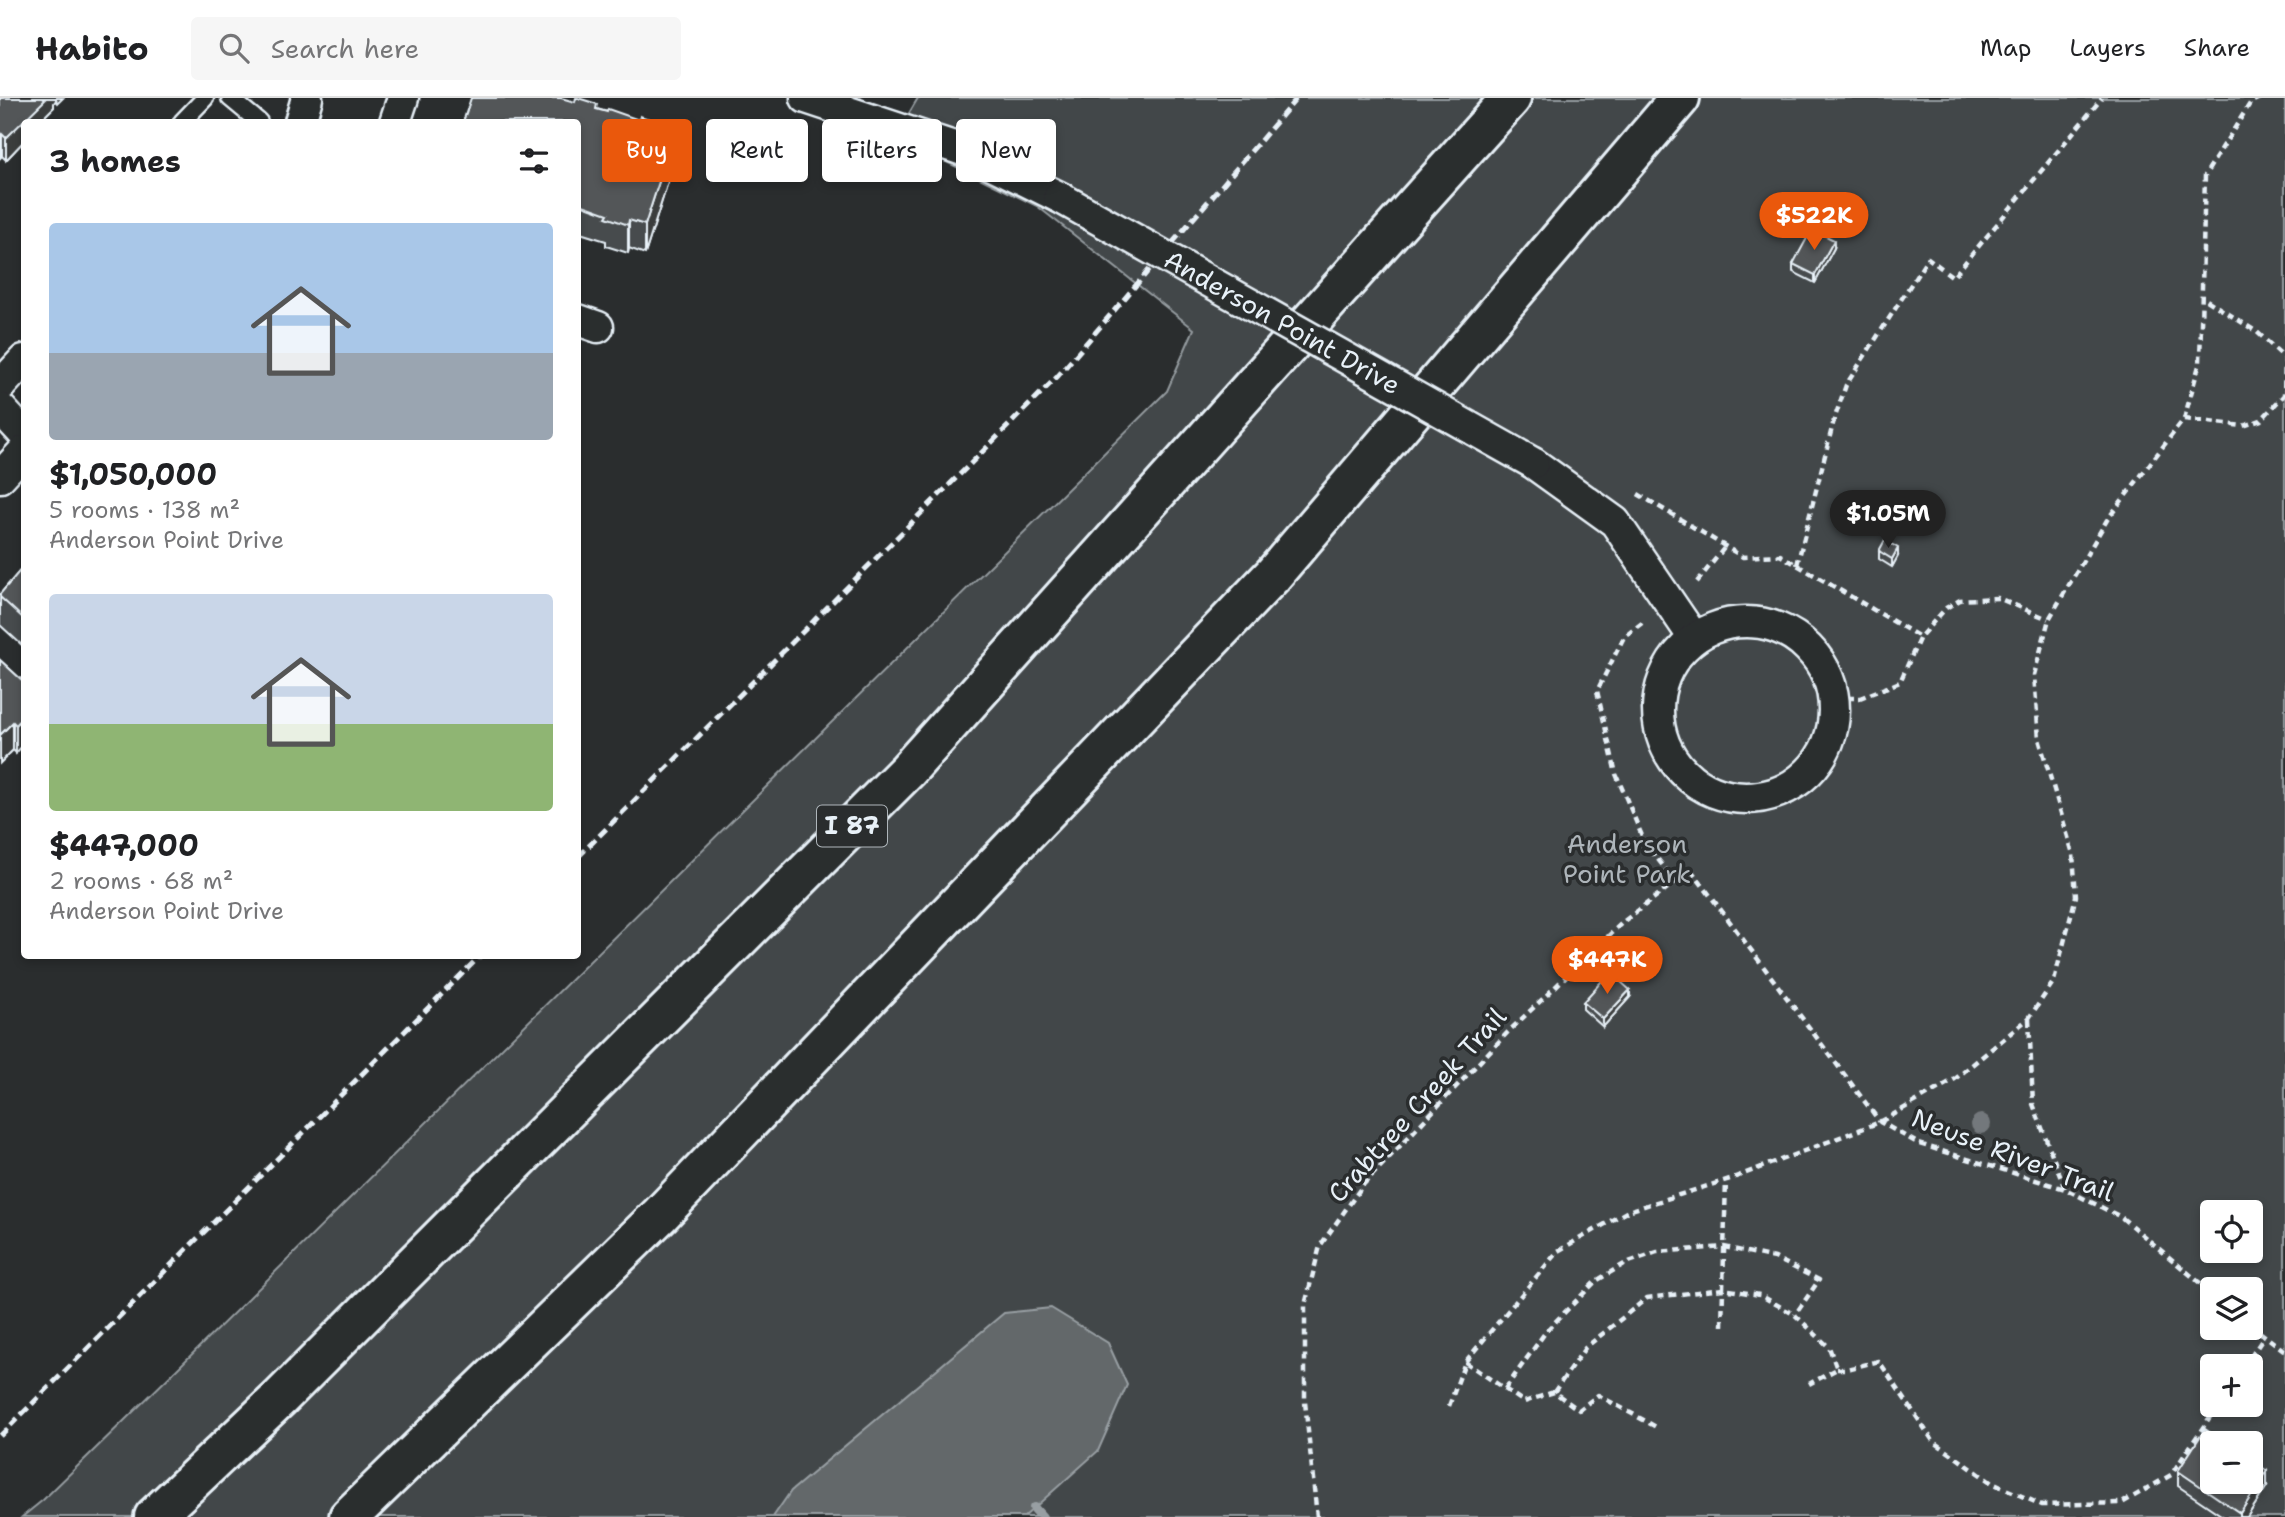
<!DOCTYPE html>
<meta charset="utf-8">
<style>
:root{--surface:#fff;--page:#f6f6f6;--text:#202124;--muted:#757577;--line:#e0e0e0;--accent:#ea580c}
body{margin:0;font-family:"Shantell Sans",sans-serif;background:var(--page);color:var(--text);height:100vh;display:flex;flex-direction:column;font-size:26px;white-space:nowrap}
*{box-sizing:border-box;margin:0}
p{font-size:23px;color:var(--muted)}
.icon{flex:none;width:38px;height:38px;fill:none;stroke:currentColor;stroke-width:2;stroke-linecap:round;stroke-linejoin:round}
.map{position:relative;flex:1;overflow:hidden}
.sheet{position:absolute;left:21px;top:21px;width:560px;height:840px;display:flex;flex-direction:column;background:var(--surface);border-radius:7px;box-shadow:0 4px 10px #0003}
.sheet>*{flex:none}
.banner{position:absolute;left:602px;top:21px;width:665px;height:63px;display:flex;gap:14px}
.tools{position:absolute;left:2200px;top:1102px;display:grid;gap:14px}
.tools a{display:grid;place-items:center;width:63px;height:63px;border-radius:7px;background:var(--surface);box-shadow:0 4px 10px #0003;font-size:35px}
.price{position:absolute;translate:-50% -60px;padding:0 16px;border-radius:24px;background:var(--accent);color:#fff;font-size:23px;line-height:46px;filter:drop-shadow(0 2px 4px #0008)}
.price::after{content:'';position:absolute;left:50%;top:42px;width:21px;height:16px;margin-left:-10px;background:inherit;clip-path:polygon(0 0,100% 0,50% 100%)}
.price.on{background:#222;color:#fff}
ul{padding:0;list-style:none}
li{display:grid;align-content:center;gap:14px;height:371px;padding:0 28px}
li span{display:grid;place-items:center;height:217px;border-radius:7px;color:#555}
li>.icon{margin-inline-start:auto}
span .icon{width:126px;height:126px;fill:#fffc;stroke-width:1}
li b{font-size:30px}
h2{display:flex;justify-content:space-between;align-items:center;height:84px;padding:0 28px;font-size:30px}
.tag{padding:0 24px;border-radius:7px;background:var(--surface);box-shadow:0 4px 10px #0003;font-size:24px;line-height:63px}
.tag.on{background:var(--accent);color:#fff}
header{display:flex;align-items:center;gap:42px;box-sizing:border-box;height:98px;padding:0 35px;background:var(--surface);border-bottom:2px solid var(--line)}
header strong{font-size:33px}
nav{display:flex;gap:38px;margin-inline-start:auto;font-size:24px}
.search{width:490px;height:63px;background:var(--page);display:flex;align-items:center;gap:18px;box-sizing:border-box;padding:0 24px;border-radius:7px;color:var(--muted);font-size:26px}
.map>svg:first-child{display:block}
</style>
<header>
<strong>Habito</strong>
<div class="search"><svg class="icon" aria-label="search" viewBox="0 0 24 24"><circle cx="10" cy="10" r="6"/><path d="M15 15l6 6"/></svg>Search here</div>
<nav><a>Map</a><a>Layers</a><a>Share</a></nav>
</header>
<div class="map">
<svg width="2285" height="1419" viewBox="0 0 2285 1419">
<rect width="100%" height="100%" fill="#2a2d2e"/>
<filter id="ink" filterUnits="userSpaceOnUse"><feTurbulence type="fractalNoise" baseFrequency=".0143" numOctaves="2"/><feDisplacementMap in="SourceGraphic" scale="14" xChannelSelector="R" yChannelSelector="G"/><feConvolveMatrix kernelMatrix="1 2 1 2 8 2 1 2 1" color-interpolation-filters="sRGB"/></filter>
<g filter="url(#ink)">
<!-- green -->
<path fill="#424648" stroke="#959ca0" stroke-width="2" fill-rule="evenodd" d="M918 0H2285V1419H22L43 1402 176 1272 1167 293 1194 231 1037 108 895 39ZM2212 1115H2250V1153H2212ZM2212 1192H2250V1230H2212ZM2212 1269H2250V1307H2212ZM2212 1346H2250V1384H2212Z"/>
<!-- water -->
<polygon fill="#63686b" stroke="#989fa3" stroke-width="2" points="1051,1210 1108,1245 1127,1287 1098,1353 1024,1419 773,1419 791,1393 1004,1215"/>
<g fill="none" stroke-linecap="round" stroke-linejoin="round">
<!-- stream -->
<polyline stroke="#989fa3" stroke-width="10" points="1034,1410 1042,1419"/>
<defs>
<g id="service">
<polyline points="230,0 259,24"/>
<polyline points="182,24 205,0"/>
</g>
<g id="minor">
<polyline points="806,0 966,53 1059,99"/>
<polyline points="300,24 307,0"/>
<polyline points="395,24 403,0"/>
<polyline points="578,222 598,229"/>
<polyline points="0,288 24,262"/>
<polyline points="0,310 24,336"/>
<polyline points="1533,365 1615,424 1694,540"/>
<polyline points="0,379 24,353"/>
<circle cx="1746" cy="612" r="88"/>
</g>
<g id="motorway">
<polyline points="154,1419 280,1300 908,672 1511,0"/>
<polyline points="349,1419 660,1117 1273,477 1680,0"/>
</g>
</defs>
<!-- service casing -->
<use href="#service" stroke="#e8f1f8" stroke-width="21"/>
<!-- minor casing -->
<use href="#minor" stroke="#e8f1f8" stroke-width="35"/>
<!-- motorway casing -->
<use href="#motorway" stroke="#e8f1f8" stroke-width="44"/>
<!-- path -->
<g stroke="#e8f1f8" stroke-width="4.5" stroke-dasharray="7 5" stroke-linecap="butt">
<polyline points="2184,321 2243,328 2261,322 2284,297 2285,260 2257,234 2202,199"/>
<polyline points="1638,396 1743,459 1780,457 1920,539"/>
<polyline points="1797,467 1834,322 1846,287 1928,160 1953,179 2102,0"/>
<polyline points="1697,484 1725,449"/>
<polyline points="1642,525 1624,539 1597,593 1616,676 1645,745 1676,784"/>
<polyline points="1835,600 1860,600 1900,584 1920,539 1946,510 1960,502 1998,500 2048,521"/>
<polyline points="2029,921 2033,1006 2065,1091"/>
<polyline points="2250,1227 2285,1253"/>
<polyline points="1722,1228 1726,1081"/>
<polyline points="1465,1264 1524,1304 1554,1294 1579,1312 1598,1297 1658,1330"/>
<polyline points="2244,1269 2264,1239"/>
<polyline points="1837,1271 1847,1271 1879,1263 1933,1343 1992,1385 2042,1407 2122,1405 2171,1377 2218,1307"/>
<polyline points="1505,1291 1547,1232 1596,1183 1626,1165 1657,1154 1724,1149 1775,1160 1819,1182 1795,1217"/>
<polyline points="1554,1294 1585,1250 1647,1200 1723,1191 1760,1197 1795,1217 1829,1249 1837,1271 1809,1286"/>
<polyline points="1449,1308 1465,1264 1558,1153 1628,1113 1733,1080 1880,1024 1955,981 2029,920 2054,883 2076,798 2073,756 2039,641 2034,577 2049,521 2107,422 2184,321 2200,264 2205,77 2251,4 2260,0"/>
<polyline points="1317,1419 1305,1304 1305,1207 1320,1148 1363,1087 1508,934 1624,823 1691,772 1880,1024 1919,1046 2065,1091 2121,1119 2212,1195"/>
</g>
<!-- service -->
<use href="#service" stroke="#2a2d2e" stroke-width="16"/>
<!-- minor -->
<use href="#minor" stroke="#2a2d2e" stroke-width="30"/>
<!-- motorway -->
<use href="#motorway" stroke="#2a2d2e" stroke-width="38"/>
<!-- rail -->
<g stroke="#e8f1f8" stroke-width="5" stroke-dasharray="10 5" stroke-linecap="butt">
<polyline points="578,759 1057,279 1297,0"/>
<polyline points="0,1338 480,858"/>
</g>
<defs>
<g id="minor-bridge">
<path id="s1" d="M1059 99 1533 365"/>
</g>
</defs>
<!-- minor-bridge casing -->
<use href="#minor-bridge" stroke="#e8f1f8" stroke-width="35" stroke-linecap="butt"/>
<!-- minor-bridge -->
<use href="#minor-bridge" stroke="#2a2d2e" stroke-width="30"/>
</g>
<!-- trees -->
<circle fill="#73787b" cx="1981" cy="1026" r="10"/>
<!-- wall -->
<g fill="#474b4d" stroke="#e8f1f8" stroke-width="2">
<polygon points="0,0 63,0 58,5 56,2 54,5 54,9 45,18 45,24 24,24 24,43 6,62 2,58"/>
<polygon points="597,11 662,30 675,62 645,156 629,150 628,155 606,148 606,143 580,135 578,137 578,24"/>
<polygon points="1834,150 1815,185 1793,174 1793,166"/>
<polygon points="1879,453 1898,458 1892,469 1879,461"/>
<polygon points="24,468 24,549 0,527 0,496"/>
<polygon points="0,562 24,584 16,655 13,652 0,665"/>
<polygon points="1630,899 1603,929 1583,911 1583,904"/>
<polygon points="2178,1373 2267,1388 2247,1419 2224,1419 2178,1388"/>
</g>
<!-- shaded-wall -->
<g fill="#3a3d3e" stroke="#e8f1f8" stroke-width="2">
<polygon points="42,0 56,0 56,2 54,5 54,9 45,18 44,24 24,24 24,43 6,62 6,40"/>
<polygon points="675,34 675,62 645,156 645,127"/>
<polygon points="2,36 2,58 0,60 0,38"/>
<polygon points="580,106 580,135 578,138 578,109"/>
<polygon points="629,122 629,150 628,155 628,127"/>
<polygon points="1834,142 1834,150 1815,185 1815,177"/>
<polygon points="1898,450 1898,458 1892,469 1892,461"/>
<polygon points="24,618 24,646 16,655 16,627"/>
<polygon points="13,624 13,652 0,665 0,637"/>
<polygon points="1630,892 1630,899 1603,929 1603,921"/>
<polygon points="2267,1373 2267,1388 2247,1419 2240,1419 2240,1415"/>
</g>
<!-- building -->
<g fill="#535759" stroke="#e8f1f8" stroke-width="2">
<polygon points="0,0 43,0 45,2 6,40 2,36 0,38"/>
<polygon points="471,0 561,0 575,4 576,0 578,0 597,6 596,11 607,14 608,11 639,22 640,18 662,25 661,29 675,34 645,127 629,122 628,127 606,119 608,116 580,106 578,109 578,24 463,24"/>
<polygon points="1812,131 1834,142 1815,177 1793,166"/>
<polygon points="1885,442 1898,450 1892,461 1879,453"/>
<polygon points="24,468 24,521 0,499 0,496"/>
<polygon points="0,562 24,584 24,618 16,627 13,624 0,637"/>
<polygon points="1610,874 1630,892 1603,921 1583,904"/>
<polygon points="2205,1331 2227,1346 2212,1346 2212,1384 2250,1384 2250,1361 2267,1373 2240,1415 2178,1373"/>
</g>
</g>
<g text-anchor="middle" stroke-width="7" stroke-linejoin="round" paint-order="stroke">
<!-- shield labels -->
<rect fill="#2a2d2e" stroke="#afb6bb" stroke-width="2" x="817" y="707.5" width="70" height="41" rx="5"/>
<g font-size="24" font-weight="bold" fill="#e8f1f8">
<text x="852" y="736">I 87</text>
</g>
<!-- street labels -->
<g font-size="26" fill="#e8f1f8" stroke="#2a2d2e">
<text dy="9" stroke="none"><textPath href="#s1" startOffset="256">Anderson Point Drive</textPath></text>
<text transform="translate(1417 1007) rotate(-48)" y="9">Crabtree Creek Trail</text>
<text transform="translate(2013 1057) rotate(21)" y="9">Neuse River Trail</text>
</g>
<!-- park labels -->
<g font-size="26" fill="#aeb5ba" stroke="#2a2d2e">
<text x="1627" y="755">Anderson<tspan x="1627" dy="30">Point Park</tspan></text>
</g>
</g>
</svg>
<div class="tools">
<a><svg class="icon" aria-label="locate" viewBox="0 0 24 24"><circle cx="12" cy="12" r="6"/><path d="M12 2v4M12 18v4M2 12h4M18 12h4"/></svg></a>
<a><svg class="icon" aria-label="layers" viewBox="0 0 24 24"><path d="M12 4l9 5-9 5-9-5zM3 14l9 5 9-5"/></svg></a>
<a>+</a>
<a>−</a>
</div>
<b class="price" style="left:1814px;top:154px">$522K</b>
<b class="price on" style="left:1888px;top:452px">$1.05M</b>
<b class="price" style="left:1607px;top:898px">$447K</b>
<div class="banner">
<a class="tag on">Buy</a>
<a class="tag">Rent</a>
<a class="tag">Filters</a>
<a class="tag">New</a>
</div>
<section class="sheet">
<h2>3 homes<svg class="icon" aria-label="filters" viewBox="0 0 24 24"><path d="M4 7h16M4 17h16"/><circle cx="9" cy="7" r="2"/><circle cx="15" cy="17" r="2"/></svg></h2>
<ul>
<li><span style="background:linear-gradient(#a9c7e8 60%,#9aa5b1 0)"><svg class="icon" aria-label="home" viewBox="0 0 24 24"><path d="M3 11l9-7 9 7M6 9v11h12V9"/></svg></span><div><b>$1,050,000</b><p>5 rooms · 138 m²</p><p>Anderson Point Drive</p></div></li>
<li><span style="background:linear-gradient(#c9d6e8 60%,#8fb573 0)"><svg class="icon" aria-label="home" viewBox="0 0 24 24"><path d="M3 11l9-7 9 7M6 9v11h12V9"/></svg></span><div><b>$447,000</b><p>2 rooms · 68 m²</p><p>Anderson Point Drive</p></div></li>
</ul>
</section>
</div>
